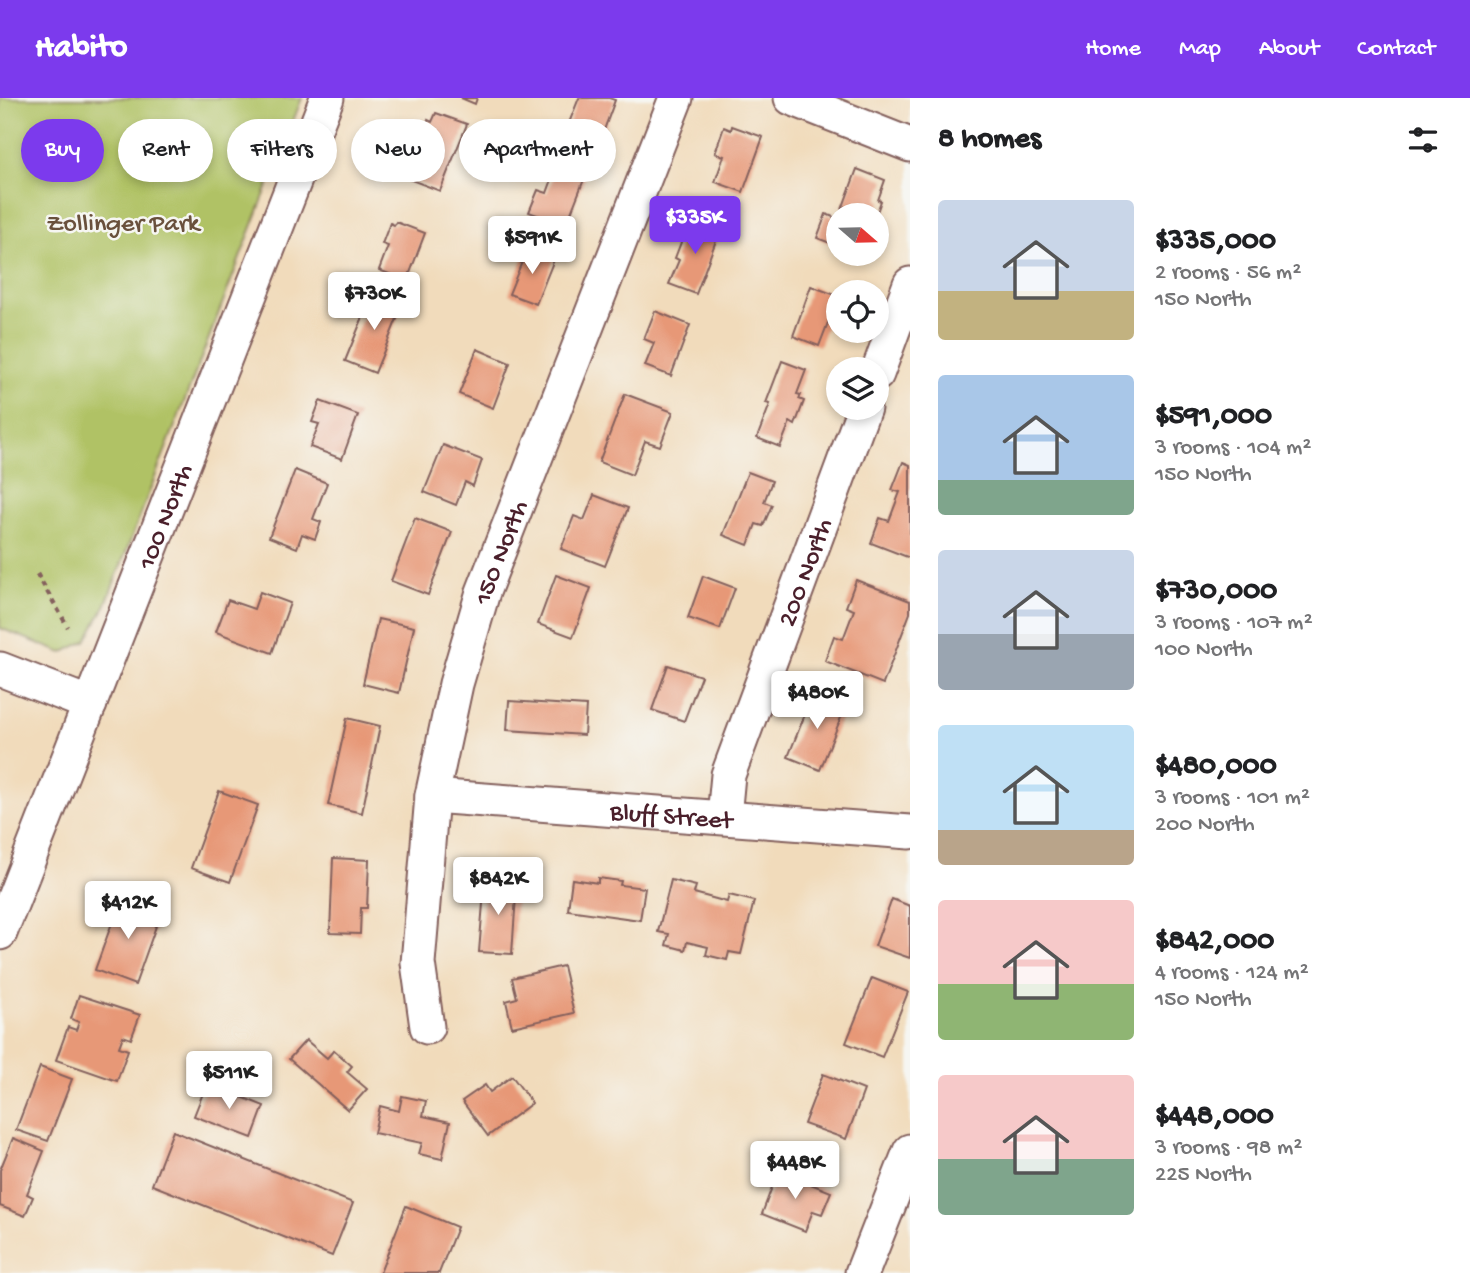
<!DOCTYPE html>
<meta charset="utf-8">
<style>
:root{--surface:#fff;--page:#f2f2f2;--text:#202124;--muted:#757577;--accent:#7c3aed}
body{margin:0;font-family:"Gochi Hand",sans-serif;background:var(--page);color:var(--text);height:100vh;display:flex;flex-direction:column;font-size:26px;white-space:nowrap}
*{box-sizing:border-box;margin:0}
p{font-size:23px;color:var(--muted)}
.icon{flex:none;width:38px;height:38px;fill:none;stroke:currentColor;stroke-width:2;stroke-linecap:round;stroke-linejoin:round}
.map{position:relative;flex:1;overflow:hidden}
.panel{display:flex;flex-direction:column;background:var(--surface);width:560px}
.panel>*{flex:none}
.top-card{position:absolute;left:21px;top:21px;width:665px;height:63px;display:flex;gap:14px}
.needle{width:46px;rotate:110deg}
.buttons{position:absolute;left:826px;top:105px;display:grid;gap:14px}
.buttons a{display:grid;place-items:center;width:63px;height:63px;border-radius:50%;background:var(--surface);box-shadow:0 4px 10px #0003;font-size:35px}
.price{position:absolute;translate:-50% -60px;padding:0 16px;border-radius:7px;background:#fff;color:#222;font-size:23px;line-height:46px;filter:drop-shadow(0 2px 4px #0008)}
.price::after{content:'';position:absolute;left:50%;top:42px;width:21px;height:16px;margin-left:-10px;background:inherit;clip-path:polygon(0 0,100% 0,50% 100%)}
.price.selected{background:var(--accent);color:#fff}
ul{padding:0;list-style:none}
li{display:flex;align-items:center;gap:21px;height:175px;padding:0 28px}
li span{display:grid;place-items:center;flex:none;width:196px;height:140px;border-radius:7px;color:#555}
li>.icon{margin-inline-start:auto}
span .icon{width:84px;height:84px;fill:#fffc;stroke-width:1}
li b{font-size:30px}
h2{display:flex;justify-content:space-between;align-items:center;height:84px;padding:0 28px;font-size:30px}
.chip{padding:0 24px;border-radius:32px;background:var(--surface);box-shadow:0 4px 10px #0003;font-size:24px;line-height:63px}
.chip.selected{background:var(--accent);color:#fff}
header{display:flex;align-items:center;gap:42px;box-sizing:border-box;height:98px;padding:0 35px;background:var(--accent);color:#fff}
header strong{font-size:33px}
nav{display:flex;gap:38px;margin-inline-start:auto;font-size:24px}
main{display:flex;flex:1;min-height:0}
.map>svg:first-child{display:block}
</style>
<header>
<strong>Habito</strong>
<nav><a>Home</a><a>Map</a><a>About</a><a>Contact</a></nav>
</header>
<main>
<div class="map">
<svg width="910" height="1175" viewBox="0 0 910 1175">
<rect width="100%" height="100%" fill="#f6f6f2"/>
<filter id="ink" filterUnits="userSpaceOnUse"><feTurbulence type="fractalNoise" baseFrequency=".0143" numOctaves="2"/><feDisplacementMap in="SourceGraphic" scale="14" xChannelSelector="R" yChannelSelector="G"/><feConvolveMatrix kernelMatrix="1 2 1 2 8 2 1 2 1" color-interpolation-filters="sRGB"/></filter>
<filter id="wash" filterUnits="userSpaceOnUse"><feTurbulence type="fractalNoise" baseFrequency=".00686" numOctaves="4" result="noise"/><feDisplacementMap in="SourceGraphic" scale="28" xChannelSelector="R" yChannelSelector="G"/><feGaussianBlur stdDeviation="1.57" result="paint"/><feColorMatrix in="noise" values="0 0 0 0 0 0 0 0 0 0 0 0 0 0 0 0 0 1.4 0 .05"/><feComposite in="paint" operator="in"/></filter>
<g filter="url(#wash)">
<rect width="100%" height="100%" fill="#f1dbbb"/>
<!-- green -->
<polygon fill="#b0c265" stroke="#7d7048" stroke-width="2" points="0,0 302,0 105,508 86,543 62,555 0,530"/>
<g id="blocks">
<!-- building -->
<g fill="#e79877">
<polygon points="461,0 477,0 475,6"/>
<polygon points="579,0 609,0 615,2 604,32 599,30 590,56 561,45"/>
<polygon points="436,15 467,26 440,93 406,80 428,22 432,24"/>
<polygon points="732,28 763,39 743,94 715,84 724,58 715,55 724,29 731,32"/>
<polygon points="560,60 588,71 560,143 534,133 540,118 529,114 538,92 547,95"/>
<polygon points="857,71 885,82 878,102 881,103 876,117 840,117"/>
<polygon points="826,116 838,121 838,148 817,140"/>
<polygon points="696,120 721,129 696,196 669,186 679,162 675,160 683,139 688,141"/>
<polygon points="396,124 425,135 407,183 379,172 388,148 382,146 390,125 394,127"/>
<polygon points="528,149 555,159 536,206 509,196"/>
<polygon points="811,188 838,198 838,218 836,224 829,222 819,248 793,238"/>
<polygon points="373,194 403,206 375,275 345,263"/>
<polygon points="655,213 690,227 671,278 645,268 654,245 644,241"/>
<polygon points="477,251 510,265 493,310 459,296"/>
<polygon points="782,263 806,272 797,296 801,297 799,301 804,303 795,327 790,324 780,349 757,340 770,306 766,305"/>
<polygon points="625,296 673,314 660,348 645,343 632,377 599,364"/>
<polygon points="320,303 358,317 342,361 310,349 319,326 312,324"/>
<polygon points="443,347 482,362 473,388 465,384 456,407 424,394"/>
<polygon points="903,364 910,367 910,460 871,445 880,420 889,423 900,394 892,392"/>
<polygon points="295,372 327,385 313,421 321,424 315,441 302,436 297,450 269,439"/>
<polygon points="748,374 772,383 764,404 772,407 763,428 756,426 748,447 723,437"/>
<polygon points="594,397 628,410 605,468 561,451 574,418 584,422"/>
<polygon points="415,420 452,434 428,497 391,483"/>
<polygon points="556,477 591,490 573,539 538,526"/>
<polygon points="703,478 735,490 720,531 688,520"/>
<polygon points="856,482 910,503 910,515 883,586 825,563 834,538 843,541 854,512 846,509"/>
<polygon points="260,494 290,505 272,555 216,534 228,502 254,511"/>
<polygon points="378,521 414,529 399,595 363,586"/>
<polygon points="668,567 701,578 684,623 652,612"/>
<polygon points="814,594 846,607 820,672 788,659"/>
<polygon points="509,603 586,608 584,637 507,632"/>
<polygon points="347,620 380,628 362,715 328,707"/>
<polygon points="219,693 258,707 230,784 191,770"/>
<polygon points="333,760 369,762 367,810 361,810 360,836 330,835"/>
<polygon points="598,780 621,783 620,787 645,790 640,822 568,812 572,781 598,785"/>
<polygon points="485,781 517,783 512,856 479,854"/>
<polygon points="671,782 696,788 694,795 727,804 729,797 754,803 741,856 729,854 727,862 706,857 708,849 687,844 685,852 666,847 669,836 658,834"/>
<polygon points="121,800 161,814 135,887 95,872"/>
<polygon points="892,801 910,808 910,860 875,848"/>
<polygon points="563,868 574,915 512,929 506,903 517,900 512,880"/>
<polygon points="872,880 908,894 882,959 846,945"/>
<polygon points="79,897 140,917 131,941 123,938 119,949 128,952 117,983 56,962 68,929 76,932 79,924 71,921"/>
<polygon points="306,942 327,960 334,952 352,968 347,974 367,991 348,1012 289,961"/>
<polygon points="40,969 72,981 48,1043 16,1032"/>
<polygon points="823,976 864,992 846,1041 804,1026"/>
<polygon points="512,978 532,1005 488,1038 462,1003 485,987 490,994"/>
<polygon points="207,985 264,1008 252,1040 194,1018"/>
<polygon points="402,998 426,1003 423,1018 450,1024 442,1061 419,1056 422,1045 374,1035 380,1008 399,1013"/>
<polygon points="173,1033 353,1105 332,1158 152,1087"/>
<polygon points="13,1040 44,1053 27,1096 33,1099 25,1118 0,1108 0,1072"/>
<polygon points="778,1073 831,1094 822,1116 813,1113 805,1133 762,1116"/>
<polygon points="406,1108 457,1129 439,1175 380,1175"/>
</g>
</g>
</g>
<g filter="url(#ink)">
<use href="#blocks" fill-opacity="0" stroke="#84615d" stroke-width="2"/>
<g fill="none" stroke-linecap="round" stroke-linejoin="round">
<defs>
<g id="minor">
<polyline points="791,0 910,47"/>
<polyline points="877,276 910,186"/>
<polyline points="0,571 90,606"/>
<path id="s1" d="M432 698 910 734"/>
<path id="s2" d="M724 719 728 677 864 310"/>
<path id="s3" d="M0 835 327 0"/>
<path id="s4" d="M427 929 418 865 432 698 456 586 483 494 676 0"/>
<polyline points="862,1175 910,1053"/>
</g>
</defs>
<!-- minor casing -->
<use href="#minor" stroke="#84615d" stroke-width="37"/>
<!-- path -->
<polyline stroke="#84615d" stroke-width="4.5" stroke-dasharray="5 5" stroke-linecap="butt" points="37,476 68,529"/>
<!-- minor -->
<use href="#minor" stroke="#fff" stroke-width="33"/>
</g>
</g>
<g text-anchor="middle" stroke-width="5" stroke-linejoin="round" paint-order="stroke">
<!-- park labels -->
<g font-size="26" fill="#69503c" stroke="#f6f6f2">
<text x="123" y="132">Zollinger Park</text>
</g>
<!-- street labels -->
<g font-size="26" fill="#4a1f2b" stroke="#f6f6f2">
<text dy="9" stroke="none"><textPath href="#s3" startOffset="448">100 North</textPath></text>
<text dy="9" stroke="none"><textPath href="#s4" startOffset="486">150 North</textPath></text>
<text dy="9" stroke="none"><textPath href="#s2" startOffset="259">200 North</textPath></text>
<text dy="9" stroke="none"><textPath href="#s1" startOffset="240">Bluff Street</textPath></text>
</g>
</g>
</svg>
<div class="buttons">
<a><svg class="needle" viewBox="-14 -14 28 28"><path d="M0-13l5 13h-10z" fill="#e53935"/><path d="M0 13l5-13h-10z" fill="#757577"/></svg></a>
<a><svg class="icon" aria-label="locate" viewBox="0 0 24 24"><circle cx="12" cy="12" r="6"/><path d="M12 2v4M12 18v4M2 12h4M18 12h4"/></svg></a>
<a><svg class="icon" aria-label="layers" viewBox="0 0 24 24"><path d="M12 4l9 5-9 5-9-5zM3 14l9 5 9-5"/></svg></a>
</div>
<b class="price selected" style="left:695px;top:158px">$335K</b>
<b class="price" style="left:532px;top:178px">$591K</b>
<b class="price" style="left:374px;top:234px">$730K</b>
<b class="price" style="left:817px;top:633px">$480K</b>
<b class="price" style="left:498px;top:819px">$842K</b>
<b class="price" style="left:128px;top:843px">$412K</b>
<b class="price" style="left:229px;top:1013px">$511K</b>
<b class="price" style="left:795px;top:1103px">$448K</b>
<div class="top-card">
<a class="chip selected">Buy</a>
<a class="chip">Rent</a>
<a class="chip">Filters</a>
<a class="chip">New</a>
<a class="chip">Apartment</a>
</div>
</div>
<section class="panel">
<h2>8 homes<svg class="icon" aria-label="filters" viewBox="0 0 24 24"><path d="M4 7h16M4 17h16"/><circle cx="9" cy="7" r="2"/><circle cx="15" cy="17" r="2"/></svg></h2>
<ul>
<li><span style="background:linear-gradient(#c9d6e8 65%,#c2b280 0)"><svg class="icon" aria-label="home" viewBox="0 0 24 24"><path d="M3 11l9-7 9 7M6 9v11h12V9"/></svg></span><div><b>$335,000</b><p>2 rooms · 56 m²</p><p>150 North</p></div></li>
<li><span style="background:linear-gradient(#a9c7e8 75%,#7fa58c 0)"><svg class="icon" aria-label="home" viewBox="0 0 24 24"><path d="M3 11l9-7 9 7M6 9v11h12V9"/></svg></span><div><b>$591,000</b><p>3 rooms · 104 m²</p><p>150 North</p></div></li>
<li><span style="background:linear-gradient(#c9d6e8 60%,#9aa5b1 0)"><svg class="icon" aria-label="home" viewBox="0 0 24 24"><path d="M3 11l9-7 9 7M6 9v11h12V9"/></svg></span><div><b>$730,000</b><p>3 rooms · 107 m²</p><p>100 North</p></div></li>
<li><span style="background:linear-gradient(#bfe0f5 75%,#b9a48a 0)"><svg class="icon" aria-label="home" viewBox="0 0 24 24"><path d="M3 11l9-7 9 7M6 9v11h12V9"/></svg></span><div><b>$480,000</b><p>3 rooms · 101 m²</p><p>200 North</p></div></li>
<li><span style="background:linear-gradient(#f6c9c9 60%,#8fb573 0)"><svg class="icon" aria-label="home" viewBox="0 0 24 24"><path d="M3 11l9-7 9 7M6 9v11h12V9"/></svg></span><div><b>$842,000</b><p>4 rooms · 124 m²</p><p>150 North</p></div></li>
<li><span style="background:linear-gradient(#f6c9c9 60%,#7fa58c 0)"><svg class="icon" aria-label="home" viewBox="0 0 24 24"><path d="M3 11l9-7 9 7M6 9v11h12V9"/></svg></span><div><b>$448,000</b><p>3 rooms · 98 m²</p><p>225 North</p></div></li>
</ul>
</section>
</main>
